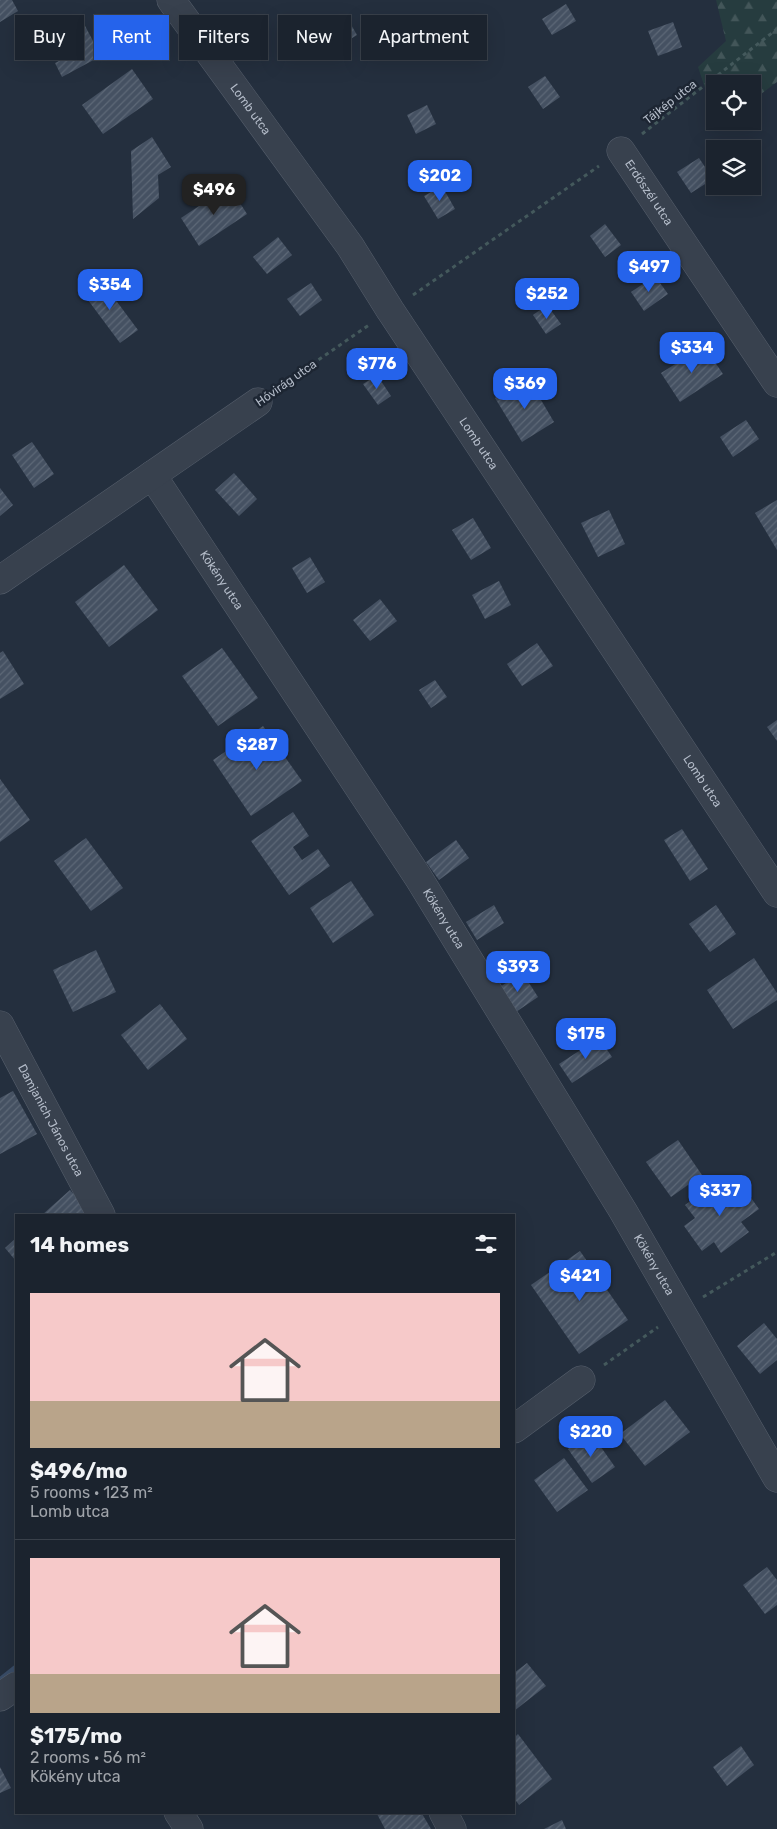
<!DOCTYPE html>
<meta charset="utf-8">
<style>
:root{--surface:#1b232e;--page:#242b36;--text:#f1f3f6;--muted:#a0a4aa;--line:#39404a;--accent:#2563eb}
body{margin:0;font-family:Rubik,sans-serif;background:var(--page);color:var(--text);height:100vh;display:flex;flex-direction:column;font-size:19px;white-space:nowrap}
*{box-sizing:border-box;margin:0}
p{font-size:16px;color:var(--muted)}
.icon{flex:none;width:28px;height:28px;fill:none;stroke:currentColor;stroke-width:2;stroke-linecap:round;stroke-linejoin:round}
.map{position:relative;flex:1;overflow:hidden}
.details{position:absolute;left:15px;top:1214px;width:500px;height:600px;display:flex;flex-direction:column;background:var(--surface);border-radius:0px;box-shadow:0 5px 20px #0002,0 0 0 1px var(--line)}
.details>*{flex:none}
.guide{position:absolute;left:15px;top:15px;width:500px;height:45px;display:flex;gap:10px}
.controls{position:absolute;left:706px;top:75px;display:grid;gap:10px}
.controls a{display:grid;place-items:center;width:55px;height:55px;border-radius:0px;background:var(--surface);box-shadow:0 5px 20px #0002,0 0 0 1px var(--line);font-size:25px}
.price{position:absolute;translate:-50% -42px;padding:0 11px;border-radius:10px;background:var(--accent);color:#fff;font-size:16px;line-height:32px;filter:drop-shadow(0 1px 2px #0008)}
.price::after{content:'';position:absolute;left:50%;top:30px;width:15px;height:11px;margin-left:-8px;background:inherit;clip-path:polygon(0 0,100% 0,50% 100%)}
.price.current{background:#222;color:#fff}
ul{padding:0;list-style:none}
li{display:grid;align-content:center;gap:10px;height:265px;padding:0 15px}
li+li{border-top:1px solid var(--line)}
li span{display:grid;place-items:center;height:155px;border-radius:0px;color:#555}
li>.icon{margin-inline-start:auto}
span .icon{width:90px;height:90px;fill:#fffc;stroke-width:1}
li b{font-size:21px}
h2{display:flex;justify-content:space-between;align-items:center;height:60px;padding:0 15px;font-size:21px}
.pill{padding:0 18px;border-radius:0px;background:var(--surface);box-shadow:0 5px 20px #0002,0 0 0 1px var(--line);font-size:18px;line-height:45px}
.pill.current{background:var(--accent);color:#fff}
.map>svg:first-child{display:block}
</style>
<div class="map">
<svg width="777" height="1829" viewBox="0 0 777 1829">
<defs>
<pattern id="forest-firs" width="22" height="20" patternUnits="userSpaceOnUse" patternTransform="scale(1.25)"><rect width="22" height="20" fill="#263c3f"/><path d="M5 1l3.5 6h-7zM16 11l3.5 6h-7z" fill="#435659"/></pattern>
<pattern id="building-hatch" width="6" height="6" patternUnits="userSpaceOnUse" patternTransform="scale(1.25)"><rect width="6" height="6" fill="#455162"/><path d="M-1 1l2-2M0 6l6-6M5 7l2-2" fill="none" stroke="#5d6877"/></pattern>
</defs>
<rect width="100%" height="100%" fill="#242f3e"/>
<!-- forest -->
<polygon fill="url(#forest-firs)" points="716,0 777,0 777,82 753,100 752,84 715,84 715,118 698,67 726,41"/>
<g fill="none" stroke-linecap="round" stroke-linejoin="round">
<!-- stream -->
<polyline stroke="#394c67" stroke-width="8" points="2,1680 16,1669"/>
</g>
<!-- building -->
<g fill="url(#building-hatch)">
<polygon points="0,0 12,0 18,11 0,22"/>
<polygon points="566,4 576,21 552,35 542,19"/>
<polygon points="346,16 357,35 338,47 325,29"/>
<polygon points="83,22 101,56 62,77 55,63 69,56 58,35"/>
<polygon points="673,22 682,47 658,56 648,31"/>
<polygon points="132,69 153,99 103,134 82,105"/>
<polygon points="545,76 560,97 543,109 528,87"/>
<polygon points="427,105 436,124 416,134 407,115"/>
<polygon points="152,137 171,167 158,175 159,198 133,219 131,151"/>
<polygon points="699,158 713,179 691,193 677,172"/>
<polygon points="229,186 247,214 199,246 181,218"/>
<polygon points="442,186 455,209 438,219 424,196"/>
<polygon points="605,224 621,245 605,257 590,236"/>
<polygon points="278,237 292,255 267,274 253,257"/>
<polygon points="655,276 668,294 644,311 631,292"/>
<polygon points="100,279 138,330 120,343 82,292"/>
<polygon points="311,283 322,300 300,316 287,299"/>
<polygon points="547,305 561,324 546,334 533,315"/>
<polygon points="704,346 723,374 680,402 661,373"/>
<polygon points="377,375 391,396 378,405 363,384"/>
<polygon points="528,378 554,422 522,442 495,398"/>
<polygon points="746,420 759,439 733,457 720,437"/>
<polygon points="32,442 54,474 34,488 12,455"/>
<polygon points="234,473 257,499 239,516 215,490"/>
<polygon points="0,488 13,505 0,516"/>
<polygon points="777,500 777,550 755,513"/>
<polygon points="609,510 625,544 598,557 581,523"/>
<polygon points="473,518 491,548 471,560 452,530"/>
<polygon points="310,557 325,582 307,593 292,568"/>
<polygon points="124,565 158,610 109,647 75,602"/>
<polygon points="499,581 511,605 485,619 472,595"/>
<polygon points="380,599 397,621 370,641 353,620"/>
<polygon points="537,643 553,666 522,686 507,664"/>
<polygon points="222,648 258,698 218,726 182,676"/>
<polygon points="3,651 24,684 0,699 0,653"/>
<polygon points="435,680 447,697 431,708 419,690"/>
<polygon points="777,720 777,741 767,727"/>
<polygon points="263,726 302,781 251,816 213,760"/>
<polygon points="0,779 30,820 0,842"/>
<polygon points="293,812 309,836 293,847 302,860 318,849 330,866 289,895 251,841"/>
<polygon points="682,829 708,869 690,881 664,840"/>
<polygon points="86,838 123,888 91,911 54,861"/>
<polygon points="456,840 469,858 439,880 426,862"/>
<polygon points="351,881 374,915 333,943 310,908"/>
<polygon points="494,905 504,923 477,940 466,922"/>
<polygon points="716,905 736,934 710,952 689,924"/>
<polygon points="96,950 116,992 73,1012 53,970"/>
<polygon points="754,958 777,993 777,1000 733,1029 707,990"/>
<polygon points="522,972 538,997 513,1014 497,989"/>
<polygon points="160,1004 187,1039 148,1070 121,1035"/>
<polygon points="599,1038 612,1057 572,1083 559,1064"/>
<polygon points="13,1091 37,1134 0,1154 0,1098"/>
<polygon points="678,1140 702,1175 671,1197 646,1162"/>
<polygon points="741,1184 759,1209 741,1222 749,1232 721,1253 714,1242 702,1251 684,1226 695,1218 685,1205 713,1185 723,1198"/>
<polygon points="70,1190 92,1215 42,1215"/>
<polygon points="16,1238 16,1261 5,1248"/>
<polygon points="580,1251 628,1320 579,1354 531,1285"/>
<polygon points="764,1323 777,1339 777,1360 760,1374 737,1346"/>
<polygon points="665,1400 690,1432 645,1466 620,1434"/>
<polygon points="591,1433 615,1467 592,1483 568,1449"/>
<polygon points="564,1458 588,1490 557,1512 534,1480"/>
<polygon points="767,1567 777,1580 777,1605 765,1614 743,1585"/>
<polygon points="527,1663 546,1686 514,1711 514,1673"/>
<polygon points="518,1734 552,1779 519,1805 514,1798 514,1738"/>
<polygon points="741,1746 754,1765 727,1786 713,1767"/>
<polygon points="0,1767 11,1788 0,1793"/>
<polygon points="376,1812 421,1812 431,1829 385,1829"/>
<polygon points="562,1820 566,1829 544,1829"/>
</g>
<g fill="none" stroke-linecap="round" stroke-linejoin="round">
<defs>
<g id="minor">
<path id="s1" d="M171 0 350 246 390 310 777 893"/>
<path id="s2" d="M621 151 777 383"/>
<path id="s3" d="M152 475 418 877 623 1211 777 1478"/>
<polyline points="0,580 258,402"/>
<path id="s4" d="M0 1025 101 1215"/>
<polyline points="514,1429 581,1380"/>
<polyline points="0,1697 16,1686"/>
<polyline points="178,1812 189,1829"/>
<polyline points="443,1812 452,1829"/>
</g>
</defs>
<!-- minor casing -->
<use href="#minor" stroke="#565f6c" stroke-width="29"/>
<!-- path -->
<g stroke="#44595c" stroke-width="3" stroke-dasharray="4 4" stroke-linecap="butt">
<polyline points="642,134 777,29"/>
<polyline points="413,295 599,166"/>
<polyline points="279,387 369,325"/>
<polyline points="703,1297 777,1252"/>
<polyline points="604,1365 658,1327"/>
</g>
<!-- minor -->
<use href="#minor" stroke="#38414e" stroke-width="28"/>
</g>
<g text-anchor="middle" stroke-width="5" stroke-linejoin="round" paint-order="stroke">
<!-- street labels -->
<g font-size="12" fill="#b4bcc9" stroke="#1d2633">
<text transform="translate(670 102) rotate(-38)" y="4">Tájkép utca</text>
<text dy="4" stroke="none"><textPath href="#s1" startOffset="135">Lomb utca</textPath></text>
<text dy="4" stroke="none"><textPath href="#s2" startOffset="50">Erdőszél utca</textPath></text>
<text transform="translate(286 383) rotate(-35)" y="4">Hóvirág utca</text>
<text dy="4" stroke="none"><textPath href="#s1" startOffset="540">Lomb utca</textPath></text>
<text dy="4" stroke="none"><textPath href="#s3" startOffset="126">Kökény utca</textPath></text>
<text dy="4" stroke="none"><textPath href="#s1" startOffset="945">Lomb utca</textPath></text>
<text dy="4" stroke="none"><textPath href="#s3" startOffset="531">Kökény utca</textPath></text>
<text dy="4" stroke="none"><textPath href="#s4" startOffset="108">Damjanich János utca</textPath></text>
<text dy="4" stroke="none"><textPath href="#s3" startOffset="936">Kökény utca</textPath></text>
</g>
</g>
</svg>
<div class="controls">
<a><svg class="icon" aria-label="locate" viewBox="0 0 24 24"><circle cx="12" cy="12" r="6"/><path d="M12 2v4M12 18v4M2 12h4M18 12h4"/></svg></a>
<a><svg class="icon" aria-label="layers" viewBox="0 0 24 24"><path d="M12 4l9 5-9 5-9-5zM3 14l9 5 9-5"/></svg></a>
</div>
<b class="price" style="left:440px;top:202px">$202</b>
<b class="price current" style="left:214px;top:216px">$496</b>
<b class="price" style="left:649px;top:293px">$497</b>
<b class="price" style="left:110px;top:311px">$354</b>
<b class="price" style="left:547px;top:320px">$252</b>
<b class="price" style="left:692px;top:374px">$334</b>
<b class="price" style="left:377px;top:390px">$776</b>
<b class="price" style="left:525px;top:410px">$369</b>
<b class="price" style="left:257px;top:771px">$287</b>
<b class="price" style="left:518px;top:993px">$393</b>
<b class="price" style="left:586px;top:1060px">$175</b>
<b class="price" style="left:720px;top:1217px">$337</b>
<b class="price" style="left:580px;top:1302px">$421</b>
<b class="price" style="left:591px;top:1458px">$220</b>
<div class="guide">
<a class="pill">Buy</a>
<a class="pill current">Rent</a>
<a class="pill">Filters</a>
<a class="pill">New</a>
<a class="pill">Apartment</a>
</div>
<section class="details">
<h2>14 homes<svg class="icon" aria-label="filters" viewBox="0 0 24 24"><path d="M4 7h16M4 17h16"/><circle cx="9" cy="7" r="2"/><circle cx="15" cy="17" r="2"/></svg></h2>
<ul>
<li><span style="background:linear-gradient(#f6c9c9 70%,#b9a48a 0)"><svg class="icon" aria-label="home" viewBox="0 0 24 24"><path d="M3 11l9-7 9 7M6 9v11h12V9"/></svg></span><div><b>$496/mo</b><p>5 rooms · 123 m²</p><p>Lomb utca</p></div></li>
<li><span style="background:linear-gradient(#f6c9c9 75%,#b9a48a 0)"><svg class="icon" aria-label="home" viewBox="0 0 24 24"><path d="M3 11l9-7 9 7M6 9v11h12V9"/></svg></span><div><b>$175/mo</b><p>2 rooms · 56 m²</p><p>Kökény utca</p></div></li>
</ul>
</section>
</div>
